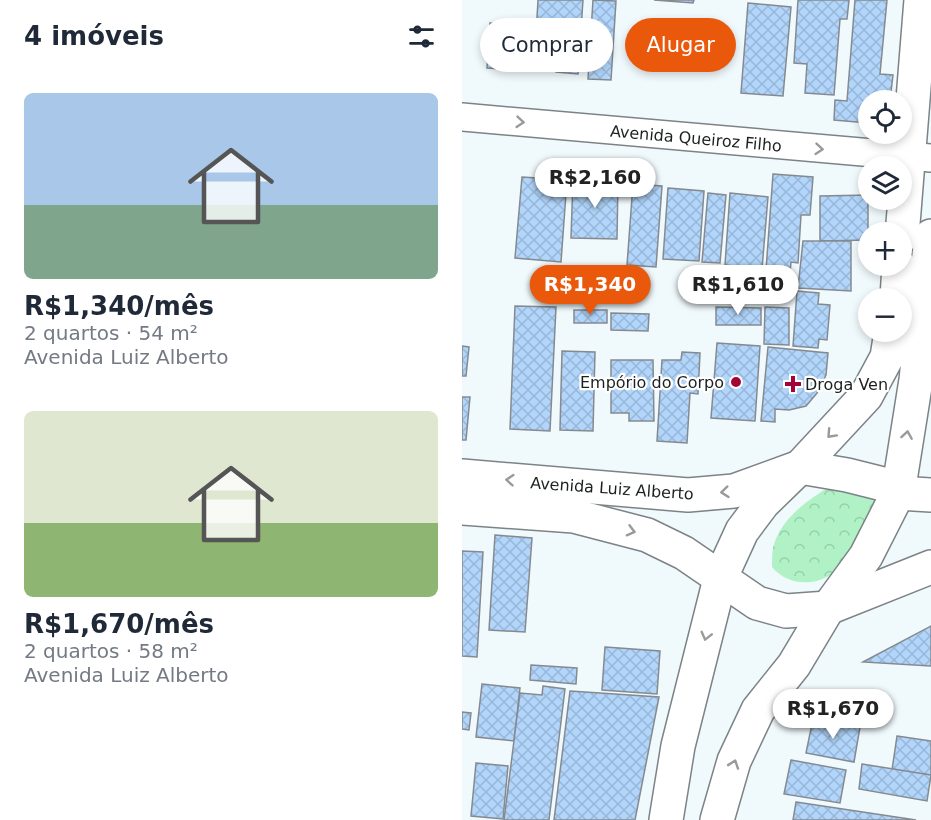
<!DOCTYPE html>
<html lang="pt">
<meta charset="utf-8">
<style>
:root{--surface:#fff;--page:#f2f2f3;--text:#1f2937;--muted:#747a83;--accent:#ea580c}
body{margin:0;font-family:"DejaVu Sans",sans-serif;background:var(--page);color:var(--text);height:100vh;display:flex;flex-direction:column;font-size:22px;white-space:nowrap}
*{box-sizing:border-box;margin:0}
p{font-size:20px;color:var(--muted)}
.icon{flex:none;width:33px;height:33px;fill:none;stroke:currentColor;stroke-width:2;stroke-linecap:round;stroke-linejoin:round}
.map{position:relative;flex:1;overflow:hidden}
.drawer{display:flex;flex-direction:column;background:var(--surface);width:462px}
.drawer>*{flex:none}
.top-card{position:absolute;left:18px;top:18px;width:360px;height:54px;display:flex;gap:12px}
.buttons{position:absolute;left:396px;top:90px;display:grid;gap:12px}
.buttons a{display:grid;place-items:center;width:54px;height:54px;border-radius:50%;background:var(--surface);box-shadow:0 3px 9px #0003;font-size:30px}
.price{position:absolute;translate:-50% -51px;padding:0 14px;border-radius:21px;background:#fff;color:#222;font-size:20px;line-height:39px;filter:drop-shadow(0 2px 3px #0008)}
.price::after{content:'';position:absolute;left:50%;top:36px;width:18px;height:14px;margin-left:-9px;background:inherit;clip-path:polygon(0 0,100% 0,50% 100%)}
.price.on{background:var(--accent);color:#fff}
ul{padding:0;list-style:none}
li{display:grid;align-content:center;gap:12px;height:318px;padding:0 24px}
li span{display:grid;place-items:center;height:186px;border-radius:9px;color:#555}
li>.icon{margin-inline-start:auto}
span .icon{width:108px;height:108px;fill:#fffc;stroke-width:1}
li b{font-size:26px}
h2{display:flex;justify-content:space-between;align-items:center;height:72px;padding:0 24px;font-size:26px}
.chip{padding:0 21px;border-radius:27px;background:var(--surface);box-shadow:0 3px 9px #0003;font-size:21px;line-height:54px}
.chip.on{background:var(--accent);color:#fff}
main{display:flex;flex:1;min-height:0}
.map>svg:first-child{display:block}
</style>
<main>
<section class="drawer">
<h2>4 imóveis<svg class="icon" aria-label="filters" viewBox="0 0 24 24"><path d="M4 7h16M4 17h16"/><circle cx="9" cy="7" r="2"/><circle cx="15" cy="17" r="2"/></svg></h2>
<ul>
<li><span style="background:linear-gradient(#a9c7e8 60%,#7fa58c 0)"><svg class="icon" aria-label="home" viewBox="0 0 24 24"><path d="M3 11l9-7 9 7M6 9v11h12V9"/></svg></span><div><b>R$1,340/mês</b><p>2 quartos · 54 m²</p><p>Avenida Luiz Alberto</p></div></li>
<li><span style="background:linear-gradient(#dfe7d0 60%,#8fb573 0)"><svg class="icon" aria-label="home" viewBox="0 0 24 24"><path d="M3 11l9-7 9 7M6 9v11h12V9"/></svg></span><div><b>R$1,670/mês</b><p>2 quartos · 58 m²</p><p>Avenida Luiz Alberto</p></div></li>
</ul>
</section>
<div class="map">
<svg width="469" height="820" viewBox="0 0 469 820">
<defs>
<pattern id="park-crowns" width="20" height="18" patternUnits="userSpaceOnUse" patternTransform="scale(1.5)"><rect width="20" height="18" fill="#b0f2c5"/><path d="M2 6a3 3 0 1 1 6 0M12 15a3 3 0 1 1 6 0" fill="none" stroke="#97cfa9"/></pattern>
<pattern id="building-cross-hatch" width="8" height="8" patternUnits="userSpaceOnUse" patternTransform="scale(1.5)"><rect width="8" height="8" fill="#b2d6fb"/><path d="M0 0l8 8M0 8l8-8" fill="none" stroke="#98b7d7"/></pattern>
</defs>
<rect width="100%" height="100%" fill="#f0f9fc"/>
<!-- park -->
<path fill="url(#park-crowns)" d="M376 482 401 483 421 504 373 572C353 587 326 586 310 567 310 561 310 554 311 548 318 517 351 496 376 482Z"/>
<!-- building -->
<g fill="url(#building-cross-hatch)" stroke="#858a90" stroke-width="1.5">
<polygon points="76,0 121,0 116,74 94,72 95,53 73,52"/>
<polygon points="131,0 154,1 149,80 126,79"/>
<polygon points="192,0 232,0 231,3"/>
<polygon points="336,0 387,0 385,19 378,19 372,95 343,93 345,64 332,63"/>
<polygon points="393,0 425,0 418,74 431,75 428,100 406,100 406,123 372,120 373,100 385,101"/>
<polygon points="286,3 329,7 321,96 279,93"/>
<polygon points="28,23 60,25 57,70 25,68"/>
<polygon points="311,174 351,177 348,215 339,215 336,263 329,262 327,285 303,284"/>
<polygon points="60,177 105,180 99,262 53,258"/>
<polygon points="111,179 156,180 155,239 109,238"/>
<polygon points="171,184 200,186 194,267 165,265"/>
<polygon points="206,188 242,191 237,261 201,259"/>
<polygon points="246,193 264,195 258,263 240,262"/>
<polygon points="268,193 306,197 300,269 263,265"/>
<polygon points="406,195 406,240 358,241 358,196"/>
<polygon points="341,241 389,241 389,291 336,288"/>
<polygon points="335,291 357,293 356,304 368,305 365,340 357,339 356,348 331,346"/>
<polygon points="53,306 94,307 88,431 48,429"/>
<polygon points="254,307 299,308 299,325 254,325"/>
<polygon points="303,307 327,308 327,345 302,344"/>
<rect x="112" y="310" width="33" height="13"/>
<polygon points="149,313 187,314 186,331 149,330"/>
<polygon points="255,343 298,346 293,421 249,418"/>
<polygon points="0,346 7,347 4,376 0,376"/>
<polygon points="306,347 366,353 364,375 355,393 344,406 327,410 313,409 313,422 299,421"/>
<polygon points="100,351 133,352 131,431 98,430"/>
<polygon points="220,352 238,353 236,394 228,393 225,443 195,441 200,360 219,360"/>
<polygon points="149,360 191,360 192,421 167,421 167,413 149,413"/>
<polygon points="0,397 8,397 4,440 0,440"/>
<polygon points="33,535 70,538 63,632 27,630"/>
<polygon points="0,551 21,552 15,657 0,656"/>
<polygon points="469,626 469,666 401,662"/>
<polygon points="143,647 198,651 195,694 140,690"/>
<polygon points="69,665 115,668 114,684 68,680"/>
<polygon points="20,684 58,688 52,741 14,737"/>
<polygon points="81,686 103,689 87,820 42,820 58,693 80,695"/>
<polygon points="108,691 197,697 173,820 92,820"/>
<polygon points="0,712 9,713 7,730 0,729"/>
<polygon points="351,719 398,727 392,762 344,753"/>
<polygon points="435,736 469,741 469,775 430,770"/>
<polygon points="329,760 384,770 378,803 322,794"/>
<polygon points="14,763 46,766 41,819 9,816"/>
<polygon points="400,764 469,775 465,801 397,789"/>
<polygon points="334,802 454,820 331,820"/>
</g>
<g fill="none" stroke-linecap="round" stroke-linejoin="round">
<defs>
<polyline id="minor" points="0,117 469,158"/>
<g id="major">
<polyline points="440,236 459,0"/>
<polyline points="435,298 437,266"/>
<polyline points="0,476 226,495 272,491 338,467 385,475 421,484 436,493 469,495"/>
<polyline points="0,508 112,516 185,535 222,553 295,603 324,611 366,608 469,567"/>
<polyline points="204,820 216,746 258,579 280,531 301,503 338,467 404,396 425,357 429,332"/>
<polyline points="255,820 272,761 296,710 332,665 366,608 404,556 436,493 454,380 469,236"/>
</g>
</defs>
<!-- minor casing -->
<use href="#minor" stroke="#7c8386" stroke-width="30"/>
<!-- major casing -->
<use href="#major" stroke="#7c8386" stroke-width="36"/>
<!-- minor -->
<use href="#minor" stroke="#fff" stroke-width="27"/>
<!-- major -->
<use href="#major" stroke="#fff" stroke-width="33"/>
</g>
<!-- one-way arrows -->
<defs><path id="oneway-chevron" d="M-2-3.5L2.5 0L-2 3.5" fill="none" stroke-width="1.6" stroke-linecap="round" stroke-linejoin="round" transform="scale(1.5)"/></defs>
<g stroke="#999b9b">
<use href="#oneway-chevron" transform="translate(58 122) rotate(5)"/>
<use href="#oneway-chevron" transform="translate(357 149) rotate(5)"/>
<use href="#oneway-chevron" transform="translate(369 434) rotate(133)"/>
<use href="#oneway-chevron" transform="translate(445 435) rotate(-81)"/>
<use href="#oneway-chevron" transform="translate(48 480) rotate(-175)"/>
<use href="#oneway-chevron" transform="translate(263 492) rotate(174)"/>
<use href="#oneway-chevron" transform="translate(169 531) rotate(15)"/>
<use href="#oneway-chevron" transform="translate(244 636) rotate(104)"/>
<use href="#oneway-chevron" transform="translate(272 764) rotate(-71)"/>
</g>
<!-- markers -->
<g fill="#a30534" stroke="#fff" stroke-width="2">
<circle cx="274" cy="382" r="6"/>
<path d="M328 375h6v6h6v6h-6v6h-6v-6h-6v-6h6z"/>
</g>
<g text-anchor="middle" stroke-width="4.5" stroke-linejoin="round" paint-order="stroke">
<!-- street labels -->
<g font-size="16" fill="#1c2020" stroke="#fff">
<text transform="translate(234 138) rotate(5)" y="6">Avenida Queiroz Filho</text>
<text transform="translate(150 488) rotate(4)" y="6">Avenida Luiz Alberto</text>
</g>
<!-- poi labels -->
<g font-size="16" fill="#1c2020" stroke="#fff" text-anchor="end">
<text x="262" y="388">Empório do Corpo</text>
<text x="343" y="390" text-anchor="start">Droga Ven</text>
</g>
</g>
</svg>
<div class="buttons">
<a><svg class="icon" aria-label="locate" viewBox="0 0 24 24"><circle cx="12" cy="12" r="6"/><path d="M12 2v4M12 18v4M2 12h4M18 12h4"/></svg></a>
<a><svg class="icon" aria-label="layers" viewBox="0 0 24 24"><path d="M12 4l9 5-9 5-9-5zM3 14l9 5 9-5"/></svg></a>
<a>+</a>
<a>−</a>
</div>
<b class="price" style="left:133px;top:209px">R$2,160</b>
<b class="price on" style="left:128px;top:316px">R$1,340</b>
<b class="price" style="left:276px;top:316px">R$1,610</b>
<b class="price" style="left:371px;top:740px">R$1,670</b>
<div class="top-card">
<a class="chip">Comprar</a>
<a class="chip on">Alugar</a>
</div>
</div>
</main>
